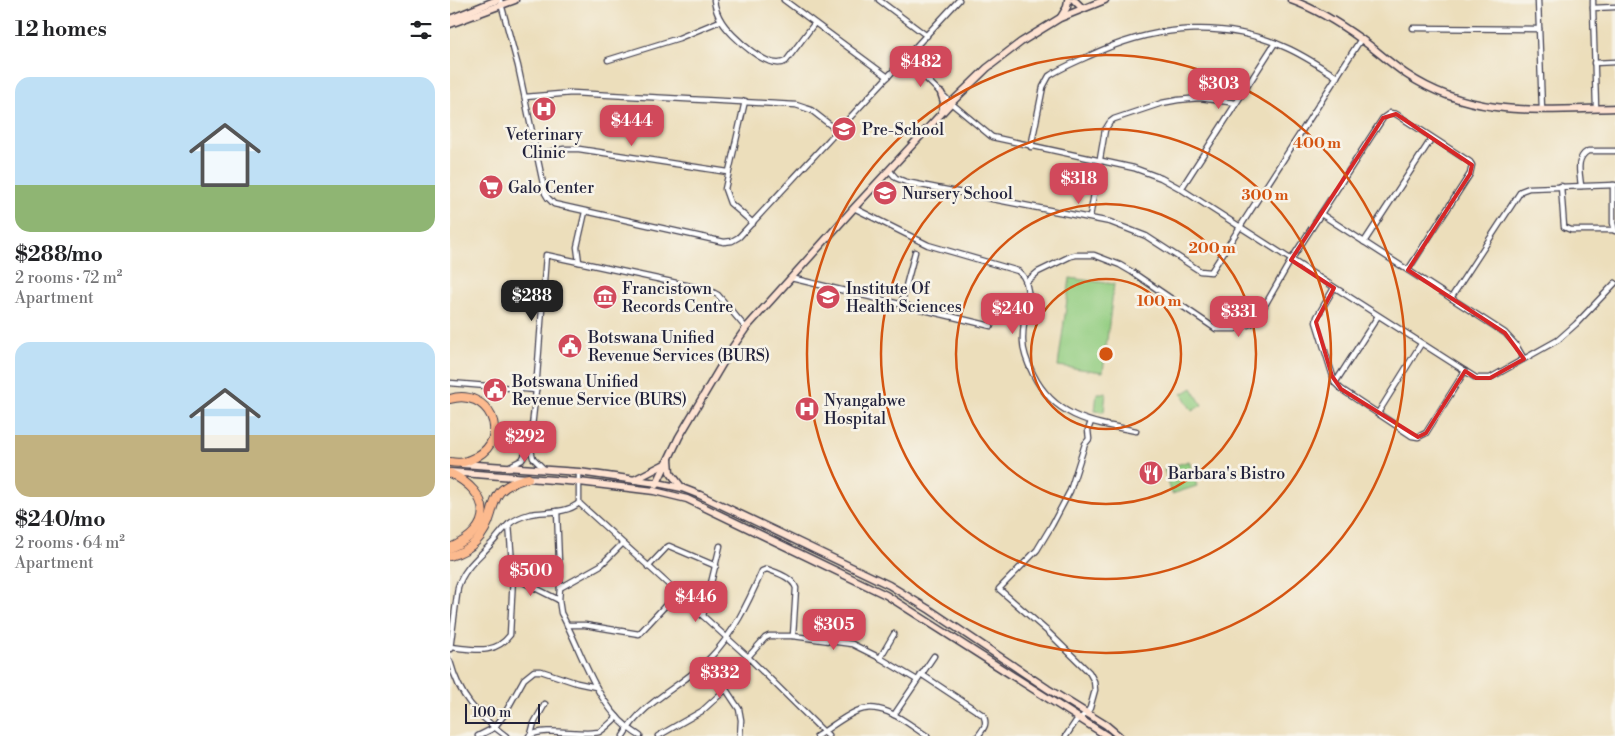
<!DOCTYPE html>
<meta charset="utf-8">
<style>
:root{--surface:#fff;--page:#f6f6f6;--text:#202124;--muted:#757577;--accent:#d1495b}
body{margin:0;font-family:"Libre Bodoni",serif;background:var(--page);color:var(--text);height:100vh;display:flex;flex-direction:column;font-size:19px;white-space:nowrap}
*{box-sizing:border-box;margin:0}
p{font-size:16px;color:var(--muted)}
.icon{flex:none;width:28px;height:28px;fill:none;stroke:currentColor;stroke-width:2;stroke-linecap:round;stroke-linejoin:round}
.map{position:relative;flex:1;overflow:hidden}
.details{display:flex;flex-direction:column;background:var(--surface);width:450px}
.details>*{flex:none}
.scale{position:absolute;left:15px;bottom:12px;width:75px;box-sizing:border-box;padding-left:5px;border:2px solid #22223b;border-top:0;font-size:14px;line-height:18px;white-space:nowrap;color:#22223b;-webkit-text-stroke:4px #f7f3e8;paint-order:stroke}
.price{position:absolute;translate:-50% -42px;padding:0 11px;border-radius:10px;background:var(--accent);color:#fff;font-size:16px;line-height:32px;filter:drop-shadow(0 1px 2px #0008)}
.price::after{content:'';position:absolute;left:50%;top:30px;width:15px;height:11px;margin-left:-8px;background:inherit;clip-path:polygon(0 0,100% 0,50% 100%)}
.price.selected{background:#222;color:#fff}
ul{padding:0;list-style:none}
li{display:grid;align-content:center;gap:10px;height:265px;padding:0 15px}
li span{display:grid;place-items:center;height:155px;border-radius:15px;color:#555}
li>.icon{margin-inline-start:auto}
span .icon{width:90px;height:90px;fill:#fffc;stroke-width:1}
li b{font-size:21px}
h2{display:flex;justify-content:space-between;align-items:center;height:60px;padding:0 15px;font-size:21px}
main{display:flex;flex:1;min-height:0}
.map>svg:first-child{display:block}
</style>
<main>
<section class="details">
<h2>12 homes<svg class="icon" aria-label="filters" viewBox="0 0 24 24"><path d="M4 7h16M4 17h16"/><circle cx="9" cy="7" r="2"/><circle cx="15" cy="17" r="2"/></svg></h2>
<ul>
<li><span style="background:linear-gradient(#bfe0f5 70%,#8fb573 0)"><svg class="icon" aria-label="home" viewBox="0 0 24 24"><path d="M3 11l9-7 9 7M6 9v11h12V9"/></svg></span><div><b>$288/mo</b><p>2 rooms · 72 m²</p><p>Apartment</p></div></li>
<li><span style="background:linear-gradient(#bfe0f5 60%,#c2b280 0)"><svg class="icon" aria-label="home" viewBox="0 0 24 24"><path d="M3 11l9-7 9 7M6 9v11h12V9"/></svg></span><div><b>$240/mo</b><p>2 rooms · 64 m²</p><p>Apartment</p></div></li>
</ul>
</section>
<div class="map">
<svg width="1165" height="736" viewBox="0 0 1165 736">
<rect width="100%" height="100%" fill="#f7f3e8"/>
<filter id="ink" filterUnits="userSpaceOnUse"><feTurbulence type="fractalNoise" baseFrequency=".02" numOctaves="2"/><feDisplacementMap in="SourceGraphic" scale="10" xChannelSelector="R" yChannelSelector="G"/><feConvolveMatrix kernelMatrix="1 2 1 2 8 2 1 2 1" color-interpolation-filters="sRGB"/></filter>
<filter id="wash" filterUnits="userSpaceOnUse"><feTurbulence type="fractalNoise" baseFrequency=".0096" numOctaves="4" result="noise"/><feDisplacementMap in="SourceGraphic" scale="20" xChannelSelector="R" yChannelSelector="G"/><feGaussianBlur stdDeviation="1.12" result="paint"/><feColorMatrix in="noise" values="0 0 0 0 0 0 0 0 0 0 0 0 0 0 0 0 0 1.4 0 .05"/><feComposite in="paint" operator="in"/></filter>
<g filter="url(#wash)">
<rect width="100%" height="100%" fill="#ecdebb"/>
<!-- green -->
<g fill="#93cd81" stroke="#5a785e">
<polygon points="620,278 664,284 653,372 608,366"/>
<polygon points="742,388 752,405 742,411 732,394"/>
<polygon points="647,393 656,393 654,412 645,411"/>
<polygon points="739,461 747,486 722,494 714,469"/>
</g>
</g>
<g filter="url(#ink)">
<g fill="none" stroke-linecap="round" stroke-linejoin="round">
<defs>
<g id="street">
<polyline points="50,0 68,66 95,193 98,198 104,204 274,242 282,241 289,237 509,0"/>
<path d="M264 0C265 8 268 16 272 22 281 36 319 72 336 61L364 24"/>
<polyline points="334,0 438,77"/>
<polyline points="429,0 477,36"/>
<polyline points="1088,0 1092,110"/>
<polyline points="1143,0 1143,8"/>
<polyline points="963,28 1089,29"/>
<polyline points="455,58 501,103 542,137 684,168 711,178 731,189 1026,378 1040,378 1108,340 1126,324 1165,283"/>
<polyline points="158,60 229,38 270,21"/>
<polyline points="1144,63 1165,62"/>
<polyline points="75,97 122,93 346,105 361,110 388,131"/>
<polyline points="295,101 275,189 280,203 303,223"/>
<polyline points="1146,108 1143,8 1165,7"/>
<path d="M581 147 593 87 599 76C614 66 633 59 650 51 710 25 777 20 837 48 855 56 871 67 887 77"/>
<polyline points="87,154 114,149 129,149 278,172"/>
<polyline points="439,170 446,178 456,182 660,222 696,236 750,271 761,272 911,39"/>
<polyline points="1163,185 1163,223 1165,231"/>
<polyline points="1111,186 1114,227 1121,230 1164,230"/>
<path d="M1131 186C1130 174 1125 158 1138 151H1165"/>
<polyline points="731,189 825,43"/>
<path d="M404 208 478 245 568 271 573 276 576 282 579 296C576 311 572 327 573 342 573 353 578 364 583 374 605 418 643 423 686 431L661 426"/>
<polyline points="871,214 1055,333 1066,345 1074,359"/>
<polyline points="640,217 655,130 660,122 664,119 712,103 728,100 750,98 786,103"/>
<polyline points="914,242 982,138"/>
<polyline points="129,262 127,247 135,212"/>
<polyline points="341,278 541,326"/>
<polyline points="576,282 588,272 621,256 626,255 644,255 670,265 682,272 766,329 785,329 801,324 807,319 841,260 933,118 940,113 946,114 1020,162 1022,165 1020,174 958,270"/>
<polyline points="884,288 867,317 866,322 885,383 891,389 962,436 968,437 976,433 1015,371"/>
<polyline points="1001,298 1071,191 1079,188 1165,185"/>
<polyline points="451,305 465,252"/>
<polyline points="0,383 86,390"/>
<polyline points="885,383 928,316"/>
<polyline points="928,413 971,344"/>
<polyline points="80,446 83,458 94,469"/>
<polyline points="60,466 72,460 80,445 86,390 96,255 259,290 268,295 296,328"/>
<polyline points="129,472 129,503 298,657 378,736"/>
<path d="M107 511 110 588 109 600 111 613C134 655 147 711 190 736"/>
<polyline points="198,567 216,548 219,546 266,566"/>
<polyline points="63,577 109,600"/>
<polyline points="110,588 151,565 172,544"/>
<polyline points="253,616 270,546"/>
<polyline points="117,625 135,625 189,634 227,593"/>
<path d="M0 647C23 649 44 656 60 635L63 577 59 524"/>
<path d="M0 649 8 587C14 568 28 558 41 544 47 538 52 530 59 524 65 519 73 516 80 514 96 511 116 514 129 503"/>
<polyline points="298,657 315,638 319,636 343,636 402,644 430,658 467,680"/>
<polyline points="430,658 444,634"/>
<path d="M0 661C10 698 26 714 56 736"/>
<polyline points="257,661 289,709 291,720 290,736"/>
<path d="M471 674 533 715C538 724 534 728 528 736"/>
<polyline points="444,715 484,656"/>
<polyline points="81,734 84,723 95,704"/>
<polyline points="28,736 44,728 54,715 74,679 84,671 91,671 127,683 146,687"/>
<path d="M79 736C95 726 130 736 149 732 155 729 161 722 167 717"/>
<path d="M173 736C193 701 231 687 258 660 283 635 298 603 312 571L317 569C327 573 342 577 346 588L343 636"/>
<polyline points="208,736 252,711 275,690"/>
<path d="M367 736C380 728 393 717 407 711 431 700 457 723 477 736"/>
<polyline points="616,736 626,721 637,713 640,708 645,690 644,681 639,672 597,631 549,589 587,550 602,525 620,491 635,444 639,439 638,430 641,422"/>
</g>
<g id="secondary">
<polyline points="624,0 632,8"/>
<path d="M841 0C866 9 889 23 911 39 926 50 940 63 956 74 1021 118 1090 110 1165 108"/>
<polyline points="611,17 617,7 618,0"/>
<polyline points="0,19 47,0"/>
<polyline points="0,24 65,0"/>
<polyline points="491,93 494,102 492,112"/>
<polyline points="219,459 220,472 232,488"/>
<polyline points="12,464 129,472 207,483 232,488 250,495 439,585 480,610 598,689 656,725 669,736"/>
<polyline points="0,472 129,482 204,491 237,499 436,595 657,736"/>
<polyline points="184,480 215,464"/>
<polyline points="206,485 229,437 280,351 296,328 404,208 501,103 537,68 571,42 610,18 655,0"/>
</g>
<g id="highway">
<path d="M0 399C38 387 63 437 26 457 15 462 12 464 0 462"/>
<path d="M0 473C42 494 45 529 0 548"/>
<path d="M0 556C22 550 35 536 41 514 43 506 45 498 50 492 57 484 68 481 78 478"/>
</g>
</defs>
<!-- street casing -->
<use href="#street" stroke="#403e4e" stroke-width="7"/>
<!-- secondary casing -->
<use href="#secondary" stroke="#403e4e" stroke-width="9"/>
<!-- highway casing -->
<use href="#highway" stroke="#403e4e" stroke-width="10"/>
<!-- street -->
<use href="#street" stroke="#fff" stroke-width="4.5"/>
<!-- secondary -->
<use href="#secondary" stroke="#fee3d2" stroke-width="6"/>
<!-- highway -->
<use href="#highway" stroke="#fcba8e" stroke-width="8"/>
</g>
</g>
<!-- marked area -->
<path fill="none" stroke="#d62828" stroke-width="4" stroke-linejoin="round" d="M946 114 1022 165 1020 174 958 270 1055 333 1074 359 1040 378H1026L1015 371 976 433 968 437 891 389 882 376 866 322 884 288 841 260 933 118Z"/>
<!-- distance rings -->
<g fill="none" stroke="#d45411" stroke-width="2.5">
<circle cx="656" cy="354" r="75"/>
<circle cx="656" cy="354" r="150"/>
<circle cx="656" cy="354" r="225"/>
<circle cx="656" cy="354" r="299"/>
</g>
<!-- icons -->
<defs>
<symbol id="hospital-disc" viewBox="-11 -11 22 22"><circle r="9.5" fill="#d1495b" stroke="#f7f3e8"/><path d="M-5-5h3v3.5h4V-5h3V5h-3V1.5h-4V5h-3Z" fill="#fff"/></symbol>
<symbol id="school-disc" viewBox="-11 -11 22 22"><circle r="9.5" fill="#d1495b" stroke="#f7f3e8"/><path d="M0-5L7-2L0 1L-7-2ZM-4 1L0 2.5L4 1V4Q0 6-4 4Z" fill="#fff"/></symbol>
<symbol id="supermarket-disc" viewBox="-11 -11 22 22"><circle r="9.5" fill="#d1495b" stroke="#f7f3e8"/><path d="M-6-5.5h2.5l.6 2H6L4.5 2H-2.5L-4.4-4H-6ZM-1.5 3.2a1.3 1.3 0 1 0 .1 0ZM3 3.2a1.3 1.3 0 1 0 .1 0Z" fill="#fff"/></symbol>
<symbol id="museum-disc" viewBox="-11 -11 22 22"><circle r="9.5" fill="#d1495b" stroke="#f7f3e8"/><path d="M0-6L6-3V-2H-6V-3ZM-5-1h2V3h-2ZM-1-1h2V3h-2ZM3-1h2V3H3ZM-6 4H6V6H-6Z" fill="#fff"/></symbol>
<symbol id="university-disc" viewBox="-11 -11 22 22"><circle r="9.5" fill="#d1495b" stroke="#f7f3e8"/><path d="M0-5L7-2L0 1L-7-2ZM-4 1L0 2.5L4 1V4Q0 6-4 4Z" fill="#fff"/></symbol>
<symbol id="civic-disc" viewBox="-11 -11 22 22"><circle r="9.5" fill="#d1495b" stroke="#f7f3e8"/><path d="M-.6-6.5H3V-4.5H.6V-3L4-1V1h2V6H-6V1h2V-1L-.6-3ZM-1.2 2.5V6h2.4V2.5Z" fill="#fff"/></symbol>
<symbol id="restaurant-disc" viewBox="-11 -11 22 22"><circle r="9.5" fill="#d1495b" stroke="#f7f3e8"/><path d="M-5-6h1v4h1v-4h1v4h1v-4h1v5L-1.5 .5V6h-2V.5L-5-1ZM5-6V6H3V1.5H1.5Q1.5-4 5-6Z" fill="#fff"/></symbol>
</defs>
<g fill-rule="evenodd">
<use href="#hospital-disc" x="80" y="95" width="28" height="28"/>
<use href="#school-disc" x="380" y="115" width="28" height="28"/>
<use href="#supermarket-disc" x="27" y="173" width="28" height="28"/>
<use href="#school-disc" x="421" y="179" width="28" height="28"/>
<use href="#museum-disc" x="141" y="283" width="28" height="28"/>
<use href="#university-disc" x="364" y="283" width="28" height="28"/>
<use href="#civic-disc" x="106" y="332" width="28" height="28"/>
<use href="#civic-disc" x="31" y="376" width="28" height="28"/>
<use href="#hospital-disc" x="343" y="395" width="28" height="28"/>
<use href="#restaurant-disc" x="687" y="459" width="28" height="28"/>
</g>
<g text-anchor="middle" stroke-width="5" stroke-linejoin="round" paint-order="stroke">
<!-- poi labels -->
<g font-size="16" fill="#22223b" stroke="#f7f3e8" text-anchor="start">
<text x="412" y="135">Pre-School</text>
<text x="94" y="140" text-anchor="middle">Veterinary<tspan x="94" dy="18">Clinic</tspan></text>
<text x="58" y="193">Galo Center</text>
<text x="452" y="199">Nursery School</text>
<text x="172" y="294">Francistown<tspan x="172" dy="18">Records Centre</tspan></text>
<text x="396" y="294">Institute Of<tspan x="396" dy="18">Health Sciences</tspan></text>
<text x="138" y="343">Botswana Unified<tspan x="138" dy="18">Revenue Services (BURS)</tspan></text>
<text x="62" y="387">Botswana Unified<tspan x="62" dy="18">Revenue Service (BURS)</tspan></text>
<text x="374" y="406">Nyangabwe<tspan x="374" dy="18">Hospital</tspan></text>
<text x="718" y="479">Barbara's Bistro</text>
</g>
</g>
<circle cx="656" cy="354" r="8" fill="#d45411" stroke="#f7f3e8" stroke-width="2.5"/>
<g font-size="15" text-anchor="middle" font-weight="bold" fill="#d45411" stroke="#f7f3e8" stroke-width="5" stroke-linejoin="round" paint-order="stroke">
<text x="867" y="148">400 m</text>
<text x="815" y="200">300 m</text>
<text x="762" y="253">200 m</text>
<text x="709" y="306">100 m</text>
</g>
</svg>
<div class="scale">100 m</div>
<b class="price" style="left:471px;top:88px">$482</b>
<b class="price" style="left:769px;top:110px">$303</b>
<b class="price" style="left:182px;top:147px">$444</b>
<b class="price" style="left:629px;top:205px">$318</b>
<b class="price selected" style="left:82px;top:322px">$288</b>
<b class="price" style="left:563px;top:335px">$240</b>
<b class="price" style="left:789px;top:338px">$331</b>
<b class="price" style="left:75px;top:463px">$292</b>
<b class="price" style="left:81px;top:597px">$500</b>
<b class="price" style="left:246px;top:623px">$446</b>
<b class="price" style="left:384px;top:651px">$305</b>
<b class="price" style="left:270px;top:699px">$332</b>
</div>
</main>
